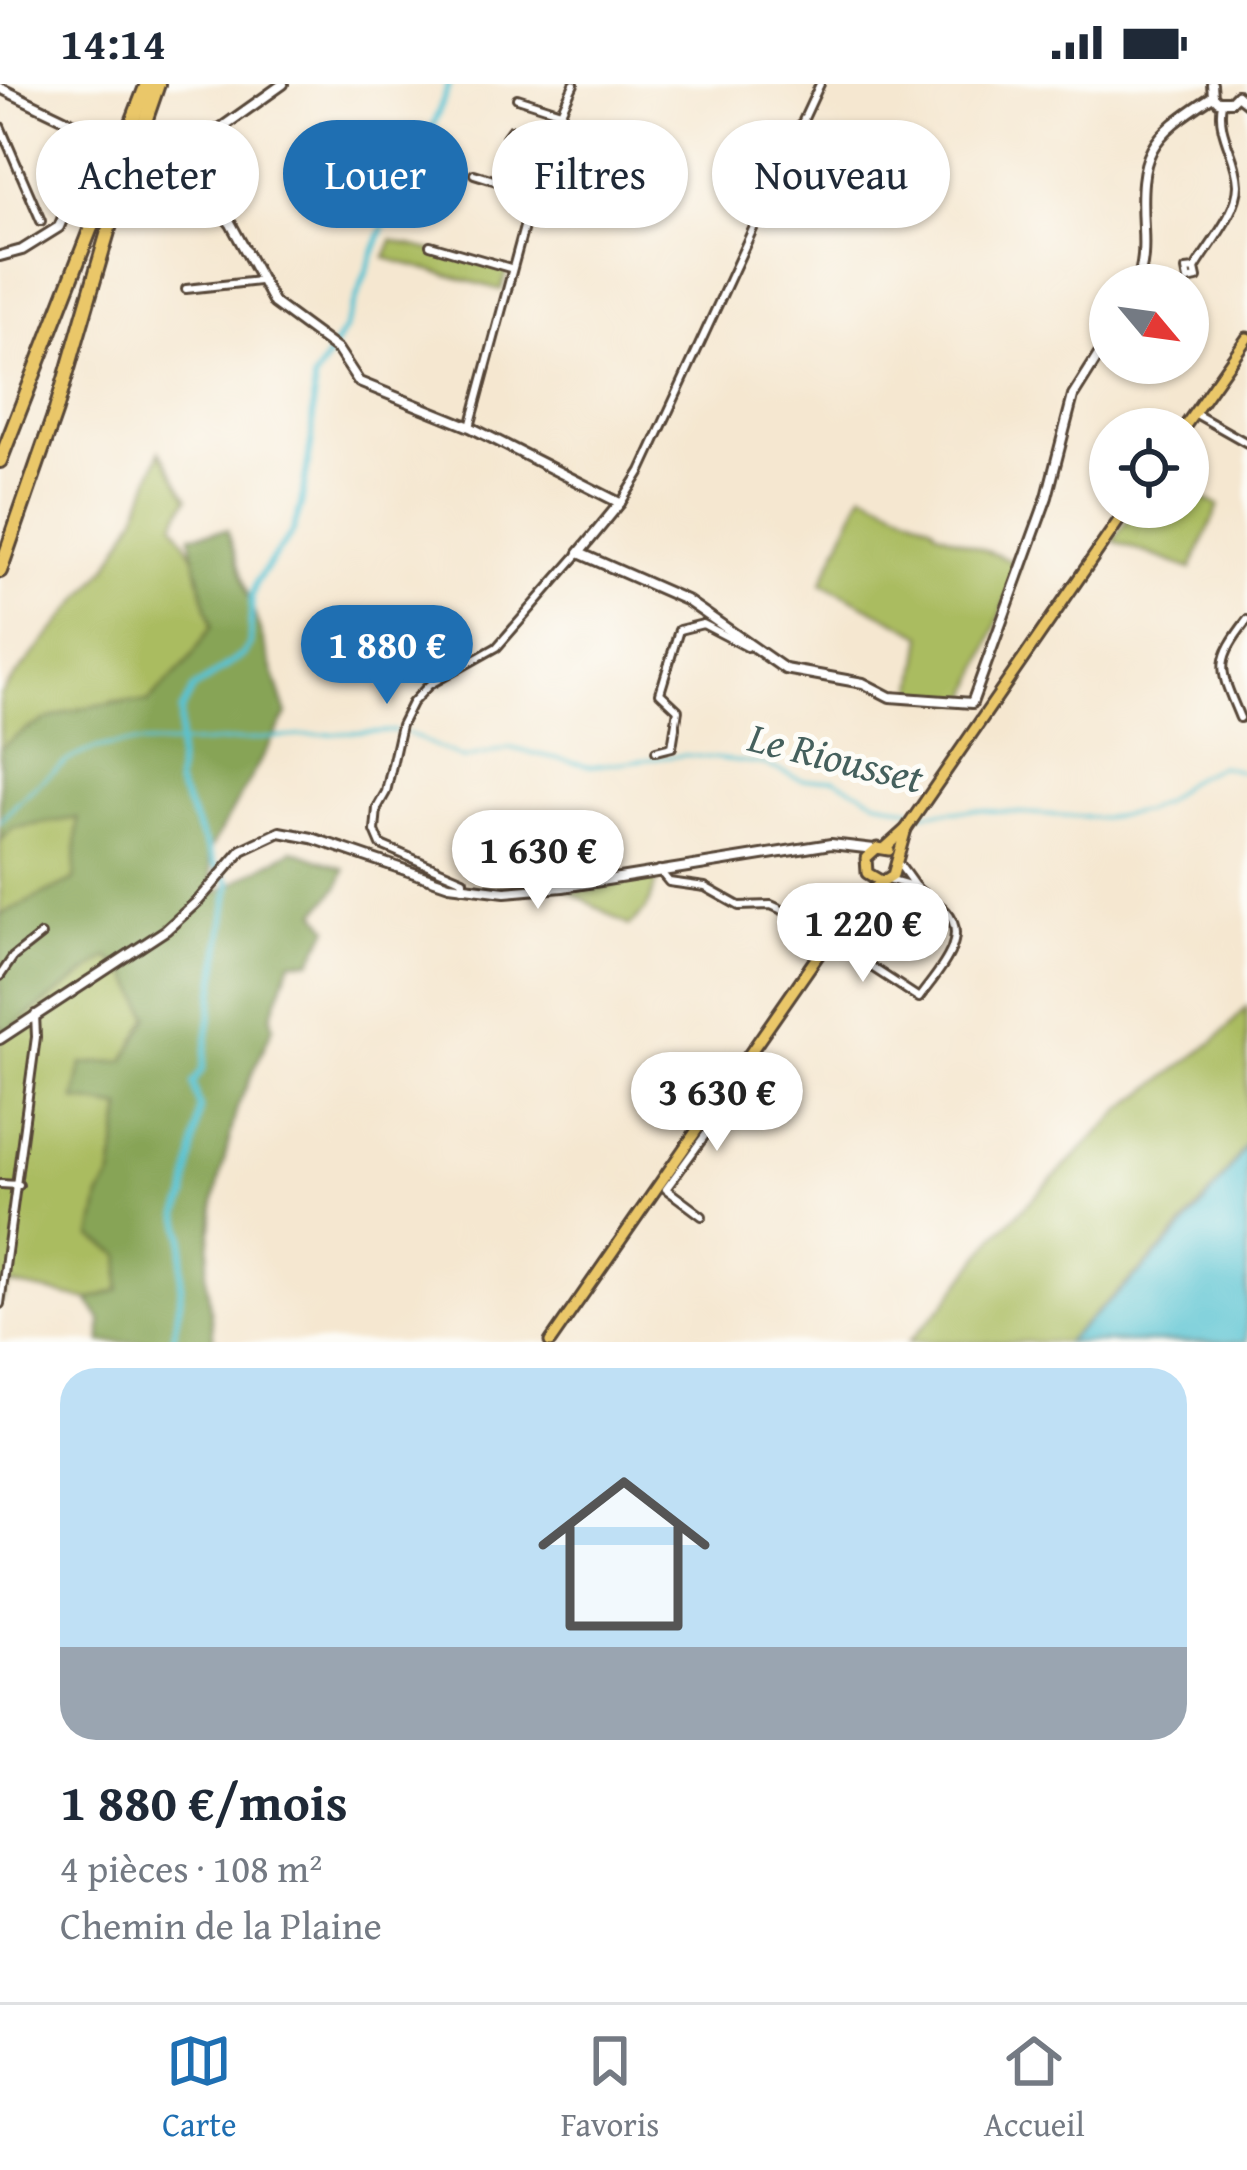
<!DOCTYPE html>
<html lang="fr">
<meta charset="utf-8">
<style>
:root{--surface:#fff;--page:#f6f6f7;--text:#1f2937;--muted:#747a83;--line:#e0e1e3;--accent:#1f6fb2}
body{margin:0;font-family:"Gentium Book Plus",serif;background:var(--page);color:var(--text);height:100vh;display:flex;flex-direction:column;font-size:45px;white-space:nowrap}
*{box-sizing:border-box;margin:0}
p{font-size:39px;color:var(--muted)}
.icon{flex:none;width:66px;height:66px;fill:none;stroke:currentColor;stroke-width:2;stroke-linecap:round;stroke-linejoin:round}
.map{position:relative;height:1258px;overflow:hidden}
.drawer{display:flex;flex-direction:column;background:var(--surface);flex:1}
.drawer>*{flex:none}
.top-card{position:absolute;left:36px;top:36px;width:1176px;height:108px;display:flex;gap:24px}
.needle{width:78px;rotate:119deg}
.fabs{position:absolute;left:1089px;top:180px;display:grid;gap:24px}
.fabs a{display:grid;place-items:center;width:120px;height:120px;border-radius:50%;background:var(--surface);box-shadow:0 3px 9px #0004;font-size:60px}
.price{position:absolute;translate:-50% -102px;padding:0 27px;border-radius:42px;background:#fff;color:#222;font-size:39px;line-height:78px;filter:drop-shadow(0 3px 6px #0008)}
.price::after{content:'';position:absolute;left:50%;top:72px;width:36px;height:27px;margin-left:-18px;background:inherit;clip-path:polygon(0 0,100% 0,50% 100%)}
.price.active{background:var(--accent);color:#fff}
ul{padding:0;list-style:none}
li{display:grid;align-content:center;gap:24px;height:636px;padding:0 60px}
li+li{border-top:3px solid var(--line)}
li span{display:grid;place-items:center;height:372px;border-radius:36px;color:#555}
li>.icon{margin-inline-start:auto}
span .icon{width:216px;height:216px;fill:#fffc;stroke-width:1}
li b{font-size:51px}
.tag{padding:0 42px;border-radius:54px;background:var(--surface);box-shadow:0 3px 9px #0004;font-size:42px;line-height:108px}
.tag.active{background:var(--accent);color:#fff}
.status{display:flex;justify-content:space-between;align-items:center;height:84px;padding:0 60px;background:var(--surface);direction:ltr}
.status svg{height:33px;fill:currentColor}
.dock{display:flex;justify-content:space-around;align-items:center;height:168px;border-top:3px solid var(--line);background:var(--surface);font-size:33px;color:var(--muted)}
.dock a{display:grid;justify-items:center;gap:6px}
.dock .active{color:var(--accent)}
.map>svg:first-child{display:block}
</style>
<div class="status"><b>14:14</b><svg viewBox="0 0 49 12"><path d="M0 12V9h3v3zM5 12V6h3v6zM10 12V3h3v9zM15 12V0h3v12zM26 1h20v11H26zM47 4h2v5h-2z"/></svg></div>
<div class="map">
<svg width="1247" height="1258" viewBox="0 0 1247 1258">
<rect width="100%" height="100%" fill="#fdfcf7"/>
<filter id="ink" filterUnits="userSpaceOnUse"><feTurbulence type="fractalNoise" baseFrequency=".00833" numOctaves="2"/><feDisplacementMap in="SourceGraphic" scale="24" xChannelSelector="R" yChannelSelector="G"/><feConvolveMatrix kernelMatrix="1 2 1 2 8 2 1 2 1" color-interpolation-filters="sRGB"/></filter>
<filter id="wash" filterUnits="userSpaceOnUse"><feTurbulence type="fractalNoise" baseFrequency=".004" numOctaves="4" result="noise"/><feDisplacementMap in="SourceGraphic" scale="48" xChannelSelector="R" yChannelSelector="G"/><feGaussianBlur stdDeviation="2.7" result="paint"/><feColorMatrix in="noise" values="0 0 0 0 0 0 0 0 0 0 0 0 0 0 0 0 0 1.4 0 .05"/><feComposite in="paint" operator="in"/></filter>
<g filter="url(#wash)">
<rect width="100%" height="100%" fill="#f5e7d0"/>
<!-- green -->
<g fill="#aabc60" stroke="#72733f" stroke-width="3">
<polygon points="392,156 507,186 501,206 385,174"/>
<polygon points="160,367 188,414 174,439 199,481 212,542 188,577 148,619 113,617 0,665 0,611 109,481 137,431"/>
<polygon points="863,408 931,440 937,447 1019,480 968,618 914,612 923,551 822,499"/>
<polygon points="1188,409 1219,421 1191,485 1113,457 1136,423 1188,423"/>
<polygon points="78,733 75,796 0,831 0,757 13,744"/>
<polygon points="652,792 658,794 646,826 629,842 568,806"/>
<polygon points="108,873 129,891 149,933 124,977 76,1016 122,1023 112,1092 100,1114 121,1171 119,1206 88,1216 9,1200 0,1219 0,941 7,946"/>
<polygon points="1247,923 1247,1059 1212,1108 1162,1165 1065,1258 908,1258 945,1220 995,1152 1123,1025 1215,957"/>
</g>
<!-- forest -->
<path fill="#87a456" stroke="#61673a" stroke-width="3" d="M227 446 287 630 208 769 215 809 293 766 345 785 339 802 317 828 329 844 311 877H291L271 932 273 943 237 1024 215 1114 206 1191 214 1258H101V1236L88 1216 119 1206 121 1171 92 1153 100 1114 112 1092 122 1024 75 1016 82 980 124 977 149 933 129 891 108 873 6 947 0 941V831L74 796 78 734 13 744 0 757V665C39 630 97 616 148 618L188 577 212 542C207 521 190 467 191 451Z"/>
<!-- water -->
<path fill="#58c3d2" stroke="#4a7678" stroke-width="3" d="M1247 1059V1258H1065C1128 1202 1205 1133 1247 1059Z"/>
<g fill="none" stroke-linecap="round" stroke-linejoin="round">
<!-- stream -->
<g stroke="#58c3d2" stroke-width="3">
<polyline points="407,649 463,675 510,664 591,682 686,671 763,680 803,696 834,695 876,716 923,729 974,726 1103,734 1144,727 1164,718 1188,697 1220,682 1247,689"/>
<path d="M0 738C15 719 55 683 76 672 121 651 157 663 202 659 266 654 331 649 395 647"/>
</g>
<!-- canal -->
<polyline stroke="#58c3d2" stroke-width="6" points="172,1258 180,1217 184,1151 179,1130 186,1113 200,1024 193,999 203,985 230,799 214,779 177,700 181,628 193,605 243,571 250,560 252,512 256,498 293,447 301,421 312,354 314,296 345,244 388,131 421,74 449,0"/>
</g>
</g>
<g filter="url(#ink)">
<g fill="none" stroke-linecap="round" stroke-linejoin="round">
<!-- tertiary-tunnel -->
<polyline stroke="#d0c1ac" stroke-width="8" stroke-dasharray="8 4" stroke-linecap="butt" points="106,55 151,77"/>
<defs>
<g id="minor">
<polyline points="517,14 561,28"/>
<polyline points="0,42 41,137"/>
<polyline points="506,53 511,46 547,58"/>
<polyline points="474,90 532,108"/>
<polyline points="430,161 510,184"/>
<path d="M1195 185 1186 186 1188 196 1197 194 1195 185C1208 162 1238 128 1238 101 1237 71 1216 50 1222 19"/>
<polyline points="186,205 259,197"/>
<polyline points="1194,329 1247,359"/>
<polyline points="470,343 547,58 574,0"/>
<polyline points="621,419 641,387 820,0"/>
<path d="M1240 634C1220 585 1213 580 1247 536"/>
<polyline points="656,667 672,663 678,626 660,609 679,546 703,540 747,563"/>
<path d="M659 786 669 798 705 803 739 822 771 821 789 829 919 914C935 891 972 855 946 827 937 817 923 812 915 802 909 794 904 786 897 778"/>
<polyline points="888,795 916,803"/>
<polyline points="463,804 463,796 381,761 375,747 377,724 386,708 401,641 412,619 429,601 497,563 579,469"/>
<polyline points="0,892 13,873 41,851"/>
<polyline points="0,1100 19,1101"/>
<polyline points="702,1132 666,1105 714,1039 706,1032"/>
<polyline points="0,1220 36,953 35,930"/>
</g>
<g id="tertiary">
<polyline points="1212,0 1213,12 1218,17 1231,17 1237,11"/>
<polyline points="0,4 106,55"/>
<polyline points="1237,11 1247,19"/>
<polyline points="151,77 207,111 231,140 274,219 338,266 359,298 470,343 620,419 579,469 686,516 785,585 863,599 890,613 972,619 1047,413 1073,312 1110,253"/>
<polyline points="172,87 190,66 283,0"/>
<polyline points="0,172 22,166 59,143 97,51"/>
<path d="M1136 201C1144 182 1144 165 1143 144 1139 68 1148 54 1213 12"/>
<polyline points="0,955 166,846 199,816 242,766 280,748 312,754 449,801 505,808 563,803 831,760 874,765"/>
</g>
<g id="primary">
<polyline points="1183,345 1247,254"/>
<polyline points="885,764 906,745 1128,423"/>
<polyline points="879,796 867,789 866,774 877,764 889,766"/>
<path d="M550 1258 830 854C850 827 866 807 893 791L906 745"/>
</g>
<g id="motorway">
<polyline points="0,377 147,0"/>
<polyline points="0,487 56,326 114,127 158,0"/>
</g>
</defs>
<!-- minor casing -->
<use href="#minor" stroke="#574639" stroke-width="12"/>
<!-- tertiary casing -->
<use href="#tertiary" stroke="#574639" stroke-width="14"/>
<!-- primary casing -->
<use href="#primary" stroke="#574639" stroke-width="15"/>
<!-- motorway casing -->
<use href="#motorway" stroke="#574639" stroke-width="18"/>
<!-- minor -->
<use href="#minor" stroke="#fff" stroke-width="6"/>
<!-- tertiary -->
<use href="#tertiary" stroke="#fff" stroke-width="8"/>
<!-- primary -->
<use href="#primary" stroke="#eac769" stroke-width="9"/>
<!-- motorway -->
<use href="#motorway" stroke="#eac769" stroke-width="12"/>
</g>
</g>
<g text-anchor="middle" stroke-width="10" stroke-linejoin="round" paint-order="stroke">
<!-- water labels -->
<g font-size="42" font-style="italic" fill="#45605d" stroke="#fdfcf7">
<text transform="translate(836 673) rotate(14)" y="15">Le Riousset</text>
</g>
</g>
</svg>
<div class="fabs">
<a><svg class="needle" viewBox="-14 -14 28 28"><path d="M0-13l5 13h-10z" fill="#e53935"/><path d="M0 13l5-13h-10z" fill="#747a83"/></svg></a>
<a><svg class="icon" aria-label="locate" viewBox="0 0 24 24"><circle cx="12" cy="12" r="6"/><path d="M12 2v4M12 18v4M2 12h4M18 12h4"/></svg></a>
</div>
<b class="price active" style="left:387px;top:623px">1 880 €</b>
<b class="price" style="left:538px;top:828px">1 630 €</b>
<b class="price" style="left:863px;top:901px">1 220 €</b>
<b class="price" style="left:717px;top:1070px">3 630 €</b>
<div class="top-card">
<a class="tag">Acheter</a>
<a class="tag active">Louer</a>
<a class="tag">Filtres</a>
<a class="tag">Nouveau</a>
</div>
</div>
<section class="drawer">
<ul>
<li><span style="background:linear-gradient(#bfe0f5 75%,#9aa5b1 0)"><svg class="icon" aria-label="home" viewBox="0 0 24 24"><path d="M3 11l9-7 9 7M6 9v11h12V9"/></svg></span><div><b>1 880 €/mois</b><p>4 pièces · 108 m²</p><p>Chemin de la Plaine</p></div></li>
</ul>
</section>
<nav class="dock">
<a class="active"><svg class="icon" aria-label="map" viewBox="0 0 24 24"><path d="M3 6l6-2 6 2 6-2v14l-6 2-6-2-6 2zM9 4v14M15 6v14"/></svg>Carte</a>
<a><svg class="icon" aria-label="saved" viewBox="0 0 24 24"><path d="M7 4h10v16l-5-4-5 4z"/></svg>Favoris</a>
<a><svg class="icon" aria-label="home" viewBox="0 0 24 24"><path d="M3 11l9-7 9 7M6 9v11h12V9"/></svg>Accueil</a>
</nav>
